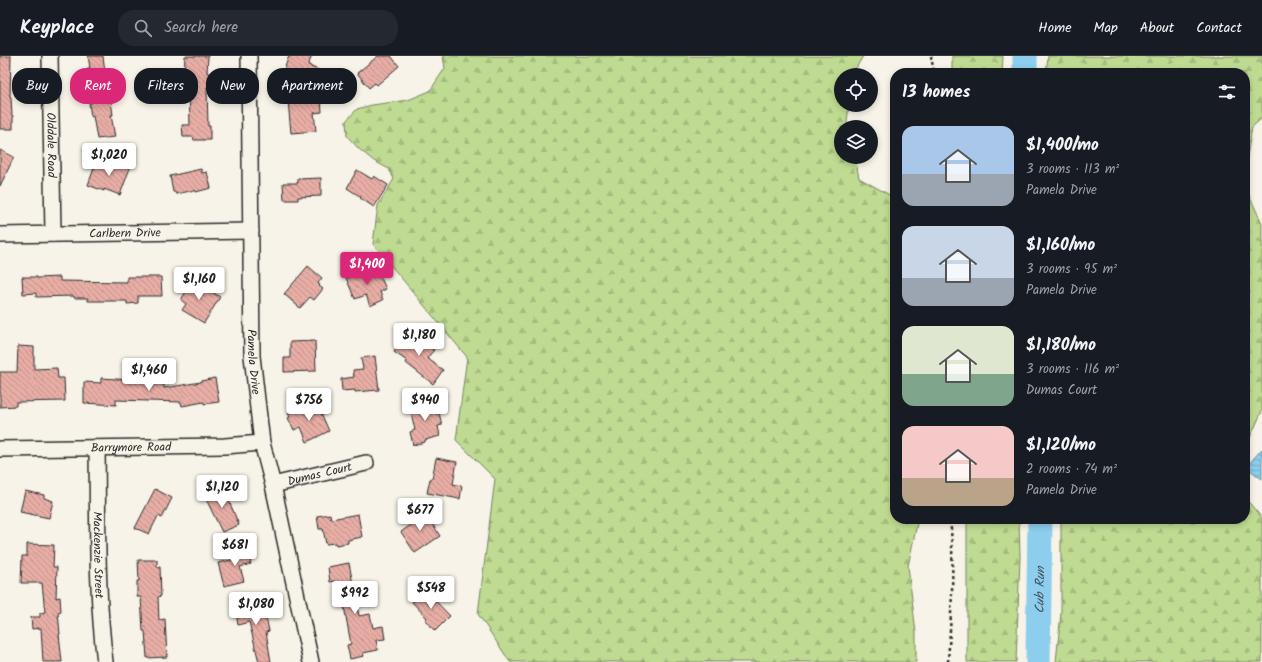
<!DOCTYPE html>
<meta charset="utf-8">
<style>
:root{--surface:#171b24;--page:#242831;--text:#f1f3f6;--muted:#9ea1a6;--line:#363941;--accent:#db2777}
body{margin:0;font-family:Kalam,sans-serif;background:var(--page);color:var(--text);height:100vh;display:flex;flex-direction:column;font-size:15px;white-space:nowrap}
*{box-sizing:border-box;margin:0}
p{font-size:13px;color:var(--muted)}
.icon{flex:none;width:22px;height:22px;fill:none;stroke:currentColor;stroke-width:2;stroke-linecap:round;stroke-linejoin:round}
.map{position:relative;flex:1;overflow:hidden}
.sheet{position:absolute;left:890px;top:12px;width:360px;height:456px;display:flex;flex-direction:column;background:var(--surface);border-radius:16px;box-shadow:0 2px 6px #0003}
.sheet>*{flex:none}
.top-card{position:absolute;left:12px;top:12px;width:380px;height:36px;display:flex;gap:8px}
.controls{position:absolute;left:834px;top:12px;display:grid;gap:8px}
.controls a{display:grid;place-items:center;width:44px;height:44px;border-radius:50%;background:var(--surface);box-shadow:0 2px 6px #0003;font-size:20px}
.price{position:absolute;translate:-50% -34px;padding:0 9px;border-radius:4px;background:#fff;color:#222;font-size:13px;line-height:26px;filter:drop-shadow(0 1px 2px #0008)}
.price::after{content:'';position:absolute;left:50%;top:24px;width:12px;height:9px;margin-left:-6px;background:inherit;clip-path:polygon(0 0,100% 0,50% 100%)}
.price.on{background:var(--accent);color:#fff}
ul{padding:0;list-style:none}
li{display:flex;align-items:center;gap:12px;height:100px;padding:0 12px}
li span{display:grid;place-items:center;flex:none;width:112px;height:80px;border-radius:12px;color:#555}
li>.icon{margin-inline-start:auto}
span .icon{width:48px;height:48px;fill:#fffc;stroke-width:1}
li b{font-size:17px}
h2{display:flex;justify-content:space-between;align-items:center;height:48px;padding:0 12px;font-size:17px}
.chip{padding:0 14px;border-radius:16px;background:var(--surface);box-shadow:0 2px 6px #0003;font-size:14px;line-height:36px}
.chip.on{background:var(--accent);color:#fff}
header{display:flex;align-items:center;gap:24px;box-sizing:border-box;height:56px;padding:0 20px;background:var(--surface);border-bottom:1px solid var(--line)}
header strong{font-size:19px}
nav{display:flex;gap:22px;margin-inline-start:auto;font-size:14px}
.search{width:280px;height:36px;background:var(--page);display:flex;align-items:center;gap:10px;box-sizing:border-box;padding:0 14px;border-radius:16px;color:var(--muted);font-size:15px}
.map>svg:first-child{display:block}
</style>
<header>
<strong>Keyplace</strong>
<div class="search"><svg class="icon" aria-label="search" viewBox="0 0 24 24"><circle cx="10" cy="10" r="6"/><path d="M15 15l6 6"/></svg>Search here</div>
<nav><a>Home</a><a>Map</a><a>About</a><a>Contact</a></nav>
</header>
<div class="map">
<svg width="1262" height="606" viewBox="0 0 1262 606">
<defs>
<pattern id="forest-firs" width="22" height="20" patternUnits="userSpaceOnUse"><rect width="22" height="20" fill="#bfdb92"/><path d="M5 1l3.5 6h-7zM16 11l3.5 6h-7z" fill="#a4bc7e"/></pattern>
<pattern id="water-rules" width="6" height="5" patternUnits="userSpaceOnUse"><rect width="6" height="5" fill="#8dcdee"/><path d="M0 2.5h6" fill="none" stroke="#7ab0cc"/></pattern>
<pattern id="building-back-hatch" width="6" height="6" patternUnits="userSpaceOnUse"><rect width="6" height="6" fill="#e8aea6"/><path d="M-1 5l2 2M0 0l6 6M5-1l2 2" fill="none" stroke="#bc8e87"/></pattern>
</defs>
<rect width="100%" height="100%" fill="#f7f3e8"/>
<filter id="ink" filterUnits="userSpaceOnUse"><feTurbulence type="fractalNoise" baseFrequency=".025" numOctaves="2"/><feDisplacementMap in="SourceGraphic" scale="8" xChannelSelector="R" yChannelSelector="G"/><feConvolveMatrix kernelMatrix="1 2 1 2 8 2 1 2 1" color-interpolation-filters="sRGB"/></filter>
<g filter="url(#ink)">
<!-- forest -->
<g fill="url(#forest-firs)" stroke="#75835e">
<polygon points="443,0 863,0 852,19 841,19 841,49 849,49 847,66 848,71 841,71 841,101 855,101 859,122 895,142 895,463 918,463 908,510 916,577 916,606 510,606 478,558 495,423 456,384 467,301 373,188 378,149 394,123 389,113 374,105 359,93 347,80 346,65 357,53 372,49 408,44 430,35 445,12"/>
<polygon points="952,0 1003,0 1002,17 952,17"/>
<polygon points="1048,0 1262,0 1262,62 1252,71 1245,113 1245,17 1046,17"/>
<polygon points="1245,131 1262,167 1262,355 1245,393"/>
<polygon points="1245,442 1262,462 1262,606 1056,606 1061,557 1061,463 1245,463"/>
<polygon points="967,463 1019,463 1020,501 1016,606 967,606"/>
</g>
<!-- water -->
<polygon fill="url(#water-rules)" stroke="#668ca0" points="1262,393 1262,423 1246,411"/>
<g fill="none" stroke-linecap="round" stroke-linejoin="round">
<!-- river -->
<g stroke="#8dcdee" stroke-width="25">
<polyline points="1025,17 1025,0"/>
<path id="s1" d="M1038 606 1040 463"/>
</g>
</g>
<!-- building -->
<g fill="url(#building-back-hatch)" stroke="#2b2b2b">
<polygon points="0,0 11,0 10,41 11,41 12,60 13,60 13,73 0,73"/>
<polygon points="88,0 103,0 106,24 103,25 105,46 111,45 113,59 111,59 115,81 97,83 93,60 91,61 89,47 92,47 88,12 90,12"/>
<polygon points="185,0 208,0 207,17 209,17 209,31 207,31 208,70 210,70 210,84 194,84 193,81 183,81 182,69 190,69 189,30 185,30 187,17 184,17"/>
<polygon points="289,0 312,0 308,9 311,10 311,11 319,14 312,30 282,19"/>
<polygon points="378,0 391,0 399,10 377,29 375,27 369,32 357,17"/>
<polygon points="321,43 322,56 314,57 316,75 291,77 288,45"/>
<polygon points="0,94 14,101 0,130"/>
<polygon points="97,104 112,110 113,105 130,112 120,139 104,133 104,135 88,129"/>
<polygon points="201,113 202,117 207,116 211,132 196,136 195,134 176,138 175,136 173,136 170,120"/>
<polygon points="357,114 372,123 374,120 388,129 374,151 360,142 361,141 347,132"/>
<polygon points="321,122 321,140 298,141 298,144 284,144 283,127 298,127 298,123"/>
<polygon points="308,210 322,222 318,227 320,229 319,230 323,233 314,244 310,241 300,252 284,238"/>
<polygon points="376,211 386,233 380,236 383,244 370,250 366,239 355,243 346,222 359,216 359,218"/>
<polygon points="22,221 37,221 37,222 60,221 60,225 127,226 127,221 161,221 162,240 138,240 138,247 127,248 127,245 88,245 88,242 74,242 74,240 36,241 36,237 23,238"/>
<polygon points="193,224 220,241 204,267 182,254 186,248 181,244"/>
<polygon points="409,276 434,294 427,302 443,314 433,328 406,307 407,305 394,296"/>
<polygon points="315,285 316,315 284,316 284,302 290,302 290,286"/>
<polygon points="18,290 34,291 34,313 57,312 58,322 64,322 65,345 16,346 16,350 0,351 0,316 17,316"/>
<polygon points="375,300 379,334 355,336 355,334 342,335 341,323 354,321 353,314 363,313 361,302"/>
<polygon points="145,321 164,321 164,332 201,326 201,325 215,322 219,346 204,348 204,346 182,350 181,346 116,344 116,349 84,347 84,326 101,327 101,322 132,324 132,322 145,322"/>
<polygon points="432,343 436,358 439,357 442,369 438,370 440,380 425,384 425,386 413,389 410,376 415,374 409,349"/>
<polygon points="317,348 329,375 307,386 301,371 294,374 288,362 290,361 288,357 299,352 301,355"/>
<polygon points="436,402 457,406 453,428 462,430 460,443 427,437 430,423 432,423"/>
<polygon points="224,429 230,444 229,445 239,469 222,476 206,443 212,440 210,435"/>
<polygon points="155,433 172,442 162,462 158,460 149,478 135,472"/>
<polygon points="25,435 44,439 44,442 53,445 49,462 20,456"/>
<polygon points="423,454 440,480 415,497 401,476 415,466 411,461"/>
<polygon points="330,458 331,463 358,458 362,481 348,484 348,487 336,489 335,487 326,488 323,473 319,473 317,460"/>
<polygon points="27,488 54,489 53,511 57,511 56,542 60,541 61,555 58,556 60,578 59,578 62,606 43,606 41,572 32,573 31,561 40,561 40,557 45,556 42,527 21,527 22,500 27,500"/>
<polygon points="247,491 251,508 240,511 244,525 224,530 218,507 235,503 233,494"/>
<polygon points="138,504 157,504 157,511 160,511 161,540 158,541 159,564 165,563 167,601 147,602 145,575 143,575 141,541 137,541 137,525 139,525"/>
<polygon points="349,507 359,560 370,558 373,572 383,570 385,583 376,584 378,594 363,597 364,600 350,603 347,589 351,588 343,545 339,546 335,525 330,526 328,511"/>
<polygon points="425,534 450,560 435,575 425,564 427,562 412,546"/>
<polygon points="262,542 269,575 266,576 271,606 259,606 249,566 238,569 236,556 243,554 241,546"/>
</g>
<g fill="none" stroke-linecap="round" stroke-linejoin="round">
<defs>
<g id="minor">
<path id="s2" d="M50 0 53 178"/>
<path id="s3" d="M249 0 252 300 262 387 273 429 311 606"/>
<path id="s4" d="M0 179 251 175"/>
<path id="s5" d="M97 392C98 463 96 535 105 606"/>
<path id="s6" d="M0 393 225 390 262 387"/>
<path id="s7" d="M273 429 366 407"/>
</g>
</defs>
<!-- minor casing -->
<use href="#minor" stroke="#2b2b2b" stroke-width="18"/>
<!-- path -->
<g stroke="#2b2b2b" stroke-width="2.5" stroke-dasharray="3 3" stroke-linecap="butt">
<polyline points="931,0 934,17"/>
<path d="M948 606C951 558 955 511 950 463"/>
</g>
<!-- minor -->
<use href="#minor" stroke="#f7f3e8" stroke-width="15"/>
</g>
</g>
<g text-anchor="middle" stroke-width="4" stroke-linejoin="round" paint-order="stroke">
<!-- street labels -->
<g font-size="12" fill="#2b2b2b" stroke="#f7f3e8">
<text dy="4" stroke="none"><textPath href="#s2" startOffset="89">Olddale Road</textPath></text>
<text dy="4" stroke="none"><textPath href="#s4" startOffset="125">Carlbern Drive</textPath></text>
<text dy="4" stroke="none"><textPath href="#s3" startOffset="306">Pamela Drive</textPath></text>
<text dy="4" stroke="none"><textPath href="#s6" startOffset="131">Barrymore Road</textPath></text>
<text dy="4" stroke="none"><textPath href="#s7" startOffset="48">Dumas Court</textPath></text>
<text dy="4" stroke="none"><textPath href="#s5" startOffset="107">Mackenzie Street</textPath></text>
</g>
<!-- water labels -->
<g font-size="13" font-style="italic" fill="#44545c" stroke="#f7f3e8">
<text dy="5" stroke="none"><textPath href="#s1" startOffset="72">Cub Run</textPath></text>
</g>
</g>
</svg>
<div class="controls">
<a><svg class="icon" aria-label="locate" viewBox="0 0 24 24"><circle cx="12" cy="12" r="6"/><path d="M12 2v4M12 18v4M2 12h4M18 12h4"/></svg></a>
<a><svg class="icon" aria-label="layers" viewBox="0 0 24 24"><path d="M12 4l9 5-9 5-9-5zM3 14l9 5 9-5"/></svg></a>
</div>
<b class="price" style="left:109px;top:121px">$1,020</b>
<b class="price on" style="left:367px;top:230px">$1,400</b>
<b class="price" style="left:199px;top:245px">$1,160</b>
<b class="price" style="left:419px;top:301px">$1,180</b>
<b class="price" style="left:149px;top:336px">$1,460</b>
<b class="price" style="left:309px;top:366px">$756</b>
<b class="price" style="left:425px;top:366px">$940</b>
<b class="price" style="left:222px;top:453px">$1,120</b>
<b class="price" style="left:420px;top:476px">$677</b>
<b class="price" style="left:235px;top:511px">$681</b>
<b class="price" style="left:431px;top:554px">$548</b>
<b class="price" style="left:355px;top:559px">$992</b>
<b class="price" style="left:256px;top:570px">$1,080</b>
<div class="top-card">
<a class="chip">Buy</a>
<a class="chip on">Rent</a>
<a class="chip">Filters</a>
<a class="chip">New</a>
<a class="chip">Apartment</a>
</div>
<section class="sheet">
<h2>13 homes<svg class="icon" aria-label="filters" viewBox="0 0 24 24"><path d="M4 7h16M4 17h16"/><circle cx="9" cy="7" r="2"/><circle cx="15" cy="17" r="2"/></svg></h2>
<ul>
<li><span style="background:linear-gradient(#a9c7e8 60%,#9aa5b1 0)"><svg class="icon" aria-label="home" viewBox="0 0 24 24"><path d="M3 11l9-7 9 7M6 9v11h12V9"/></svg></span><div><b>$1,400/mo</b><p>3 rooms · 113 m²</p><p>Pamela Drive</p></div></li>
<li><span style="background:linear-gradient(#c9d6e8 65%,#9aa5b1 0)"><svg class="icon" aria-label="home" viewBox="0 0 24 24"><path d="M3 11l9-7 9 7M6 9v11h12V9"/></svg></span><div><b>$1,160/mo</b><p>3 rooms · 95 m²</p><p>Pamela Drive</p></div></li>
<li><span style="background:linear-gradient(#dfe7d0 60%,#7fa58c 0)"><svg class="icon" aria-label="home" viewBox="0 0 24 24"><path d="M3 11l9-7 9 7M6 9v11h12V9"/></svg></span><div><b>$1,180/mo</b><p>3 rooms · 116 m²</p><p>Dumas Court</p></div></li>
<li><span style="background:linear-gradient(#f6c9c9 65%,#b9a48a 0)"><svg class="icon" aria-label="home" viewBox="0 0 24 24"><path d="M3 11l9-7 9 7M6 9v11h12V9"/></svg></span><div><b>$1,120/mo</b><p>2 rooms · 74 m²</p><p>Pamela Drive</p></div></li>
</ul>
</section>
</div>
